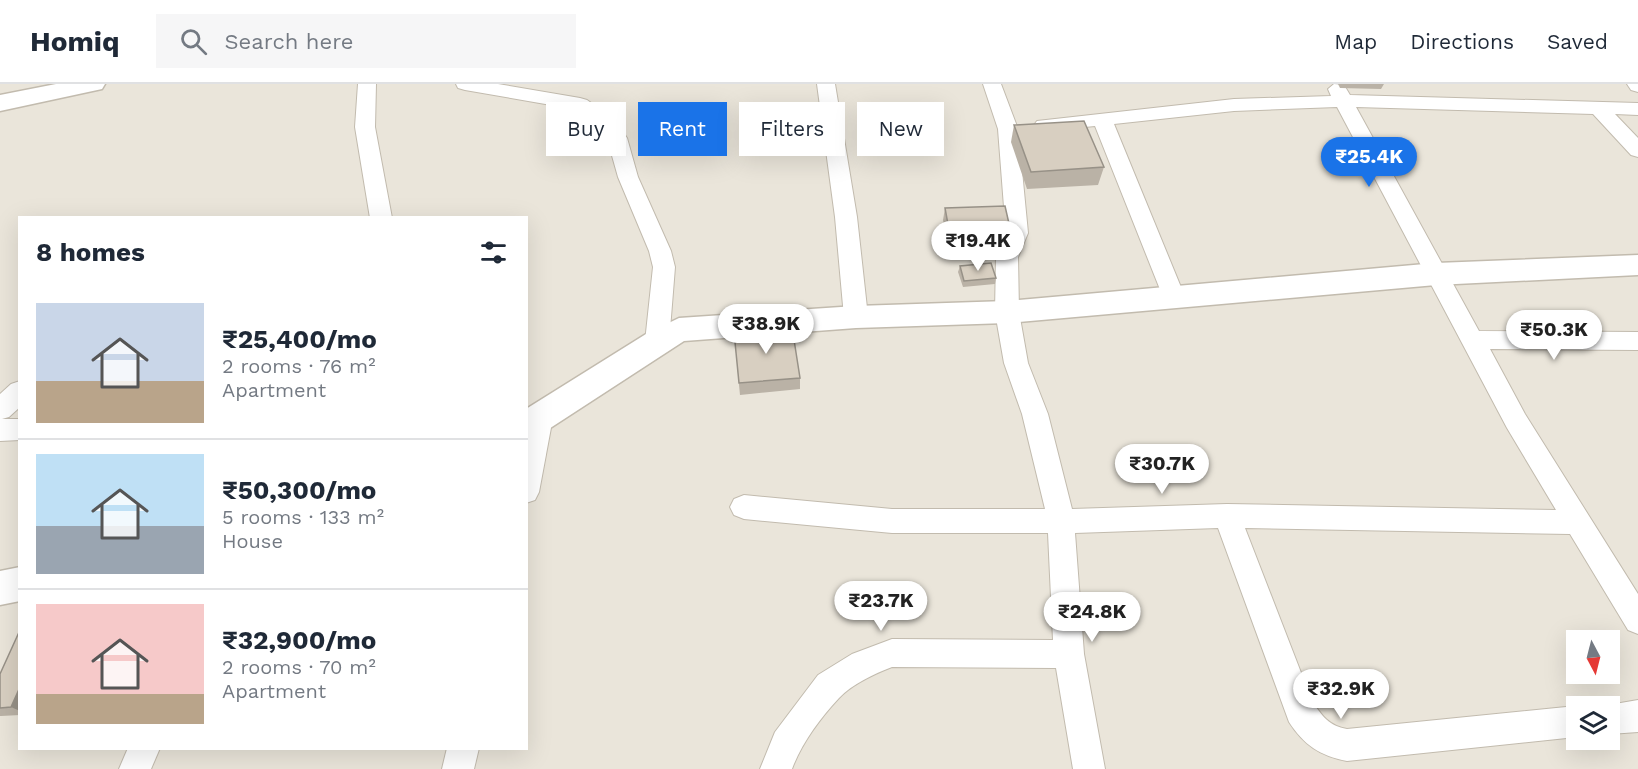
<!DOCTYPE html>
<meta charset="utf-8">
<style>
:root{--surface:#fff;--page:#f6f6f7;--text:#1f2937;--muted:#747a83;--line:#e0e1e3;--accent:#1a73e8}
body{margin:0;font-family:"Work Sans",sans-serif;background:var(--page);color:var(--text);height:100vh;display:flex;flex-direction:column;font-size:22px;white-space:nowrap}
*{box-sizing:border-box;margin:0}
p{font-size:20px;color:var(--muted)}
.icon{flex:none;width:33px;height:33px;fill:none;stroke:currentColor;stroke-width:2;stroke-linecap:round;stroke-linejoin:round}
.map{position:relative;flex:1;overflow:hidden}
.details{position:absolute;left:18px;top:132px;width:510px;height:534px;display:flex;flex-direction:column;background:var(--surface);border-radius:0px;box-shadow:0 6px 24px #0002}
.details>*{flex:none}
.hud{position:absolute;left:546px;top:18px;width:570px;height:54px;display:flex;gap:12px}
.needle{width:39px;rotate:173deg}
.tools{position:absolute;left:1566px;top:546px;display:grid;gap:12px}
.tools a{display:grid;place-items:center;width:54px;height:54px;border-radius:0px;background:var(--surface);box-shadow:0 6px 24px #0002;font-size:30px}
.price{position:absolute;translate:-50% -51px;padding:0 14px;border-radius:21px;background:#fff;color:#222;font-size:20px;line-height:39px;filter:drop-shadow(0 2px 3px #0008)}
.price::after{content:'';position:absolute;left:50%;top:36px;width:18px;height:14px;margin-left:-9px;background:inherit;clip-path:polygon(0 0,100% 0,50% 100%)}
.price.selected{background:var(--accent);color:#fff}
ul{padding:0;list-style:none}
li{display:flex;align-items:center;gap:18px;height:150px;padding:0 18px}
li+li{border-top:2px solid var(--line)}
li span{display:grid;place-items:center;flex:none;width:168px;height:120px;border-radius:0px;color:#555}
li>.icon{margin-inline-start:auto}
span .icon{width:72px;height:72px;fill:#fffc;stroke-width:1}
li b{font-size:26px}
h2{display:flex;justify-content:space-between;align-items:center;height:72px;padding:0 18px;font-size:26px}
.tag{padding:0 21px;border-radius:0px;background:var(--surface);box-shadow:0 6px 24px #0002;font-size:21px;line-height:54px}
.tag.selected{background:var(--accent);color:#fff}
header{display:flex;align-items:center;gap:36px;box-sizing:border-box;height:84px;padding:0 30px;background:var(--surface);border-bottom:2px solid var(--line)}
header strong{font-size:28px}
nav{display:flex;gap:33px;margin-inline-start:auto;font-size:21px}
.search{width:420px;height:54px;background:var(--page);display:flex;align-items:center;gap:15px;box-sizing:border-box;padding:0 21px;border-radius:0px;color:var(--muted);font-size:22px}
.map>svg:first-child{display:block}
</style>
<header>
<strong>Homiq</strong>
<div class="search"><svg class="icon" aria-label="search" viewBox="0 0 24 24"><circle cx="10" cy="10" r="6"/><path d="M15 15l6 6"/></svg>Search here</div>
<nav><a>Map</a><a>Directions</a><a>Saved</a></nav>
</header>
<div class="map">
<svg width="1638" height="685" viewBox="0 0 1638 685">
<rect width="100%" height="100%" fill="#f6f3ec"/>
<!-- residential -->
<path fill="#eae5da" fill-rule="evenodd" d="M0 0H1638V685H0ZM20 134H526V664H20ZM1576 556H1610V590H1576ZM1576 622H1610V656H1576Z"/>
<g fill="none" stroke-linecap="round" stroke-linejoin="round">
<defs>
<g id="minor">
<polygon points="358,0 376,0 375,43 392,134 370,134 355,43"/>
<polygon points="456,0 498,0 580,14 587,16 615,36 627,54 638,93 671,167 675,183 669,258 665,264 657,267 649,264 645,258 653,183 649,167 618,93 607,54 601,44 574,25 465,6 458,4"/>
<polygon points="817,0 835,0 857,133 868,233 864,239 856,242 848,239 844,233 835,133"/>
<path d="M983 0H1001L1018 45 1028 149 1018 173 1019 228 1028 279 1048 330 1072 425 1227 420 1556 426 1507 344 1337 23 1234 27 1114 40 1185 213 1182 219 1174 221 1166 219 1163 213 1095 42 1044 47 1037 45 1034 41 1037 37 1234 15 1331 12 1328 5 1334 0 1344 1 1350 11 1638 19V31L1615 30 1638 54V73L1631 71 1593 30 1356 23 1479 247 1638 248V266L1490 265 1525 330 1638 510V550L1628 546 1570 450 1245 444 1312 617C1322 632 1329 642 1347 645L1576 622V653L1347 677C1320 672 1304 661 1289 638L1218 444 1075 449 1084 570 1105 685H1073L1056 584 892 583C874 590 852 600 839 614 821 633 801 660 792 685H760L775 648 818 591 852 570 892 555 1053 556 1048 449H892L744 435 734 431 730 423 734 415 744 411 892 425H1045L1022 330 1004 279 995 228 996 173 1006 149 998 45Z"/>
<polygon points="1627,0 1638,0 1638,8 1631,6"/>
<polygon points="20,297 20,323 9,333 2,335 20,335 20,356 0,357 0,310 11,300"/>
<polygon points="540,323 549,326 553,333 539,408 535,416 526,419 526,337 531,326"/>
<polygon points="1638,616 1638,648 1610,650 1610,622 1603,622"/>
<polygon points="128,664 160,664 151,685 119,685"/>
<polygon points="447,664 479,664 474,685 442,685"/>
</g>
<g id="tertiary">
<polygon points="56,0 105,0 102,5 0,27 0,11"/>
<polygon points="1638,171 1638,191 1436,201 1007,239 856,244 684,257 538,352 526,355 526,325 646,250 679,234 856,222 1007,217 1436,179"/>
<polygon points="20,483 20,517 0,521 0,487"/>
</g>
</defs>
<!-- minor casing -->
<use href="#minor" stroke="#c2bbae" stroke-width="2"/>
<!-- tertiary casing -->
<use href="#tertiary" stroke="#c2bbae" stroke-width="3"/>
<!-- minor -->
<use href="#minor" fill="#fff" fill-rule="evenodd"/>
<!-- tertiary -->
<use href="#tertiary" fill="#fff" fill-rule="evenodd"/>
</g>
<!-- wall -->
<g fill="#bab2a6">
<polygon points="1338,0 1384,0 1381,5 1340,4"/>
<polygon points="1014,41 1104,83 1098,101 1027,105 1011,58"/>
<polygon points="945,124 1010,144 1008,156 947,158 943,136"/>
<polygon points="960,182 996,194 995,200 963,203 958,188"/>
<polygon points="734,248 800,294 800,305 740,311"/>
<polygon points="20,546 20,631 1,632 0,632 0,590"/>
</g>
<!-- shaded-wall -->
<polygon fill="#979187" points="20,603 20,627 11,623"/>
<!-- building -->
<g fill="#d8cfc1" stroke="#979187" stroke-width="1.5">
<polygon points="1084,37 1104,83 1031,88 1014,41"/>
<polygon points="1005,122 1010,144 949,146 945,124"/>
<polygon points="991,179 996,194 964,197 960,182"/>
<polygon points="792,243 800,294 739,299 734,248"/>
<polygon points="20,546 20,603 11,623 0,624 0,590"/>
</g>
</svg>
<div class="tools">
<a><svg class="needle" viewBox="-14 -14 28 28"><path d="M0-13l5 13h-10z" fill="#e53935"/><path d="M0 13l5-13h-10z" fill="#747a83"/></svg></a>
<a><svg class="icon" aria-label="layers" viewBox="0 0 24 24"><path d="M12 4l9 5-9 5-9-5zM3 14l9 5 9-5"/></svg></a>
</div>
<b class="price selected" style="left:1369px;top:104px">₹25.4K</b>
<b class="price" style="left:978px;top:188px">₹19.4K</b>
<b class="price" style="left:766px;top:271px">₹38.9K</b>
<b class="price" style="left:1554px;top:277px">₹50.3K</b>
<b class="price" style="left:1162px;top:411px">₹30.7K</b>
<b class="price" style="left:881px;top:548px">₹23.7K</b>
<b class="price" style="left:1092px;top:559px">₹24.8K</b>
<b class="price" style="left:1341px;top:636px">₹32.9K</b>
<div class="hud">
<a class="tag">Buy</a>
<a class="tag selected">Rent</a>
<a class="tag">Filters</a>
<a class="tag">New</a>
</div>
<section class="details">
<h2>8 homes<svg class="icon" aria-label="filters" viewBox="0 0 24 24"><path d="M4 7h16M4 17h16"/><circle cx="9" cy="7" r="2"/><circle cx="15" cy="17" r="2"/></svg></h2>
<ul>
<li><span style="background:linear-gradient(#c9d6e8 65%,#b9a48a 0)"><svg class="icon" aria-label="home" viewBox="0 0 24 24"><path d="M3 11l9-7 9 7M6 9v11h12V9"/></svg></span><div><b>₹25,400/mo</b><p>2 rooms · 76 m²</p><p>Apartment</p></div></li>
<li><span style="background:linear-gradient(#bfe0f5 60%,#9aa5b1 0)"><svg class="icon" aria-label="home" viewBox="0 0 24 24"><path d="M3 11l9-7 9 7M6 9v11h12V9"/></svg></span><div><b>₹50,300/mo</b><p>5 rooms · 133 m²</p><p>House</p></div></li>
<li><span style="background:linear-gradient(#f6c9c9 75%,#b9a48a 0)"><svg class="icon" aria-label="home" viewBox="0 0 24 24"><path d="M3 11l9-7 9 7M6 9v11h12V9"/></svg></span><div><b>₹32,900/mo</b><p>2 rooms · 70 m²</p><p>Apartment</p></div></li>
</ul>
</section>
</div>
